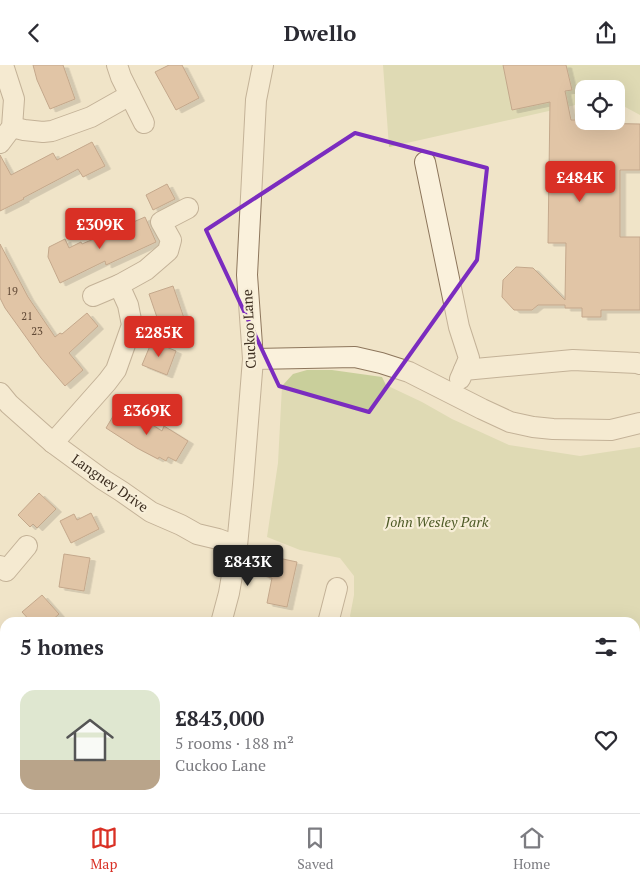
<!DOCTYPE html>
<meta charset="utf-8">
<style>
:root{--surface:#fff;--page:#f7f7f7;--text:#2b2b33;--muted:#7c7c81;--line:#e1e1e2;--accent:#d93025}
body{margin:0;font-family:"PT Serif",serif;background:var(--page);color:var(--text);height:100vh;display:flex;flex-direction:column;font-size:19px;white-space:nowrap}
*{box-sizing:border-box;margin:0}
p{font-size:16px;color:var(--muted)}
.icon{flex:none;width:28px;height:28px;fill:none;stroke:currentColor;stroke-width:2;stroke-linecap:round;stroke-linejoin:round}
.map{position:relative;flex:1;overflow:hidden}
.panel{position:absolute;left:0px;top:552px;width:640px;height:196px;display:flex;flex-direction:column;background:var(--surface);border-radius:15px 15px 0 0;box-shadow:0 5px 20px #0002}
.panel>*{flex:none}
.controls{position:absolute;left:575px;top:15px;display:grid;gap:10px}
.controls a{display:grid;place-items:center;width:50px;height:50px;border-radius:10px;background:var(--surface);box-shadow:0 5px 20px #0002;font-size:25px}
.price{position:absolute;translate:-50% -42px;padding:0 11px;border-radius:5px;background:var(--accent);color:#fff;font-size:16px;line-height:32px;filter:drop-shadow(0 1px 2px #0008)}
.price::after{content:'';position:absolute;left:50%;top:30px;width:15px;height:11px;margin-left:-8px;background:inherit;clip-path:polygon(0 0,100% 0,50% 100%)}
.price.on{background:#222;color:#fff}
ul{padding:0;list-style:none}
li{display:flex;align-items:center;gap:15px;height:125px;padding:0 20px}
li+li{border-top:1px solid var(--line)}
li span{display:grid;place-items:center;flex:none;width:140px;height:100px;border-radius:15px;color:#555}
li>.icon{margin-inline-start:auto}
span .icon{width:60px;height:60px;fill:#fffc;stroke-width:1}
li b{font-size:21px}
h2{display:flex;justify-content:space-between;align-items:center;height:60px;padding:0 20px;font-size:21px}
header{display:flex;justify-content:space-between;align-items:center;height:65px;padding:0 20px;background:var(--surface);font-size:22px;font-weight:600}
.tab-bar{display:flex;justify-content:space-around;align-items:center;height:70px;border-top:1px solid var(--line);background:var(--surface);font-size:14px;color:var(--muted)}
.tab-bar a{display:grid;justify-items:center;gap:2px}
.tab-bar .on{color:var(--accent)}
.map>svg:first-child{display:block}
</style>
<header><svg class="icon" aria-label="back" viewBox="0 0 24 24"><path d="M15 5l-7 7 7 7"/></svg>Dwello<svg class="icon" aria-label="share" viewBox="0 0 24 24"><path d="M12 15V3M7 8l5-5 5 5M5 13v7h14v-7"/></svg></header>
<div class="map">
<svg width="640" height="748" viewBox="0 0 640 748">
<defs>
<filter id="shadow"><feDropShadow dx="5.5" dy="3" stdDeviation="0" flood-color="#0004"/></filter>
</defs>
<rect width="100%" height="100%" fill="#f0e4c8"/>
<!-- green -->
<g fill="#c9cf9b">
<polygon points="383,0 640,0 640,50 616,37 616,24 584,24 584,38 389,82"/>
<polygon points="307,305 332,305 382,312 386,320 422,337 452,354 509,380 580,391 640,382 640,601 635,600 635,558 369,558 367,555 362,557 353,557 350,551 354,530 354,511 340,493 300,485 267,472 278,398 282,321 293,309"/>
<polygon points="52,744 212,747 214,748 44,748"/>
<polygon points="458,744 493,744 493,748 453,748"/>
</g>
<!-- building -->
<g fill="#cf9f7d" stroke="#8d5f41" filter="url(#shadow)">
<polygon points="33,0 63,0 75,34 50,44 37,15"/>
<polygon points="169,0 182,0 199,33 176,45 155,7"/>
<polygon points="503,0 566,0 572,25 565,26 571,55 584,55 584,58 640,59 640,105 620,105 620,172 640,172 640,245 601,245 601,252 582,252 582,243 565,243 565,240 538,240 532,245 514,245 502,232 503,215 516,202 533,203 565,235 566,178 548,178 550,37 512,45"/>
<polygon points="92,77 105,101 83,112 78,104 23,133 24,134 0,146 0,90 11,110 53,88 57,95"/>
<polygon points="167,119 175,134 153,145 146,130"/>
<polygon points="145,152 156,177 106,200 105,196 60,218 48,192 49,182 65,174 69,183 81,177 82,179"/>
<polygon points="0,179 28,232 55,272 60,268 62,269 87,248 98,261 69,288 83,305 65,321 41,293 5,243 0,233"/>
<polygon points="173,221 185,256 161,264 149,229"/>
<polygon points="152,276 176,286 167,310 142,300"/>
<polygon points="118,343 133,352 135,349 162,366 164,361 188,376 176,396 168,392 166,396 159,392 158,394 137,383 106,363"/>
<polygon points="39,428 56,444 37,463 33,459 30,462 18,450"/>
<polygon points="91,448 99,464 71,478 60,456 74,449 77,455"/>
<polygon points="64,489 90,493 84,526 59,522"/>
<polygon points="269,491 297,497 287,542 267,538 272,513 264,511"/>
<polygon points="42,530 59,549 49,558 32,558 22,547"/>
</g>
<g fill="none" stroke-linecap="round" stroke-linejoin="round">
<defs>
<g id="minor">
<polyline points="130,30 144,58"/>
<polyline points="12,62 24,65 43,67 52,66 91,52 130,30 121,12 117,0"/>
<polyline points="0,78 12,62 14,34 3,0"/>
<polyline points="425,97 459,262 469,293 464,305"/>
<polyline points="93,231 119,220"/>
<polyline points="253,294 355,292 381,298 409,307 482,344 510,357 533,362 553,364 611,365 640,358"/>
<polyline points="460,314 464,305 573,295 637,298 640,299"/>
<polyline points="0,328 9,339 53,378 102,414 121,426 151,447 181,460 197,469 218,474 237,481"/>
<polyline points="53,378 107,317 116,305 132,260 128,240 119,220 146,205 168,186 171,175 161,157 188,143"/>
<polyline points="0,501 6,506 27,481"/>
<polyline points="221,558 229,528 237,481 243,419 253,294 247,210 256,35 263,0"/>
<polyline points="328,558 337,523"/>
<polyline points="635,622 640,622"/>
<polyline points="0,726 5,725"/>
<polyline points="304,744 313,748"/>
<polyline points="497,744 536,745"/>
</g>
</defs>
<!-- minor casing -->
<use href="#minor" stroke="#8d765c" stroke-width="22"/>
<!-- minor -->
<use href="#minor" stroke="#faf1dc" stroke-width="20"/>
</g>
<!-- marked area -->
<path d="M0 0H640V748H0ZM355 68 487 103 477 195 369 347 279 321 206 165Z" fill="#f0e4c8" fill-opacity=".55" fill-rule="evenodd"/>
<path fill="none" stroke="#7b2cbf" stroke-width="4" stroke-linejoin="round" d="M355 68 487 103 477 195 369 347 279 321 206 165Z"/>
<g text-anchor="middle" stroke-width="4.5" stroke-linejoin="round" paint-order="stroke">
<!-- number labels -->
<g font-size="11" fill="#624a37">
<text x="12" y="230">19</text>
<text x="27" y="255">21</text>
<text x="37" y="270">23</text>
</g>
<!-- street labels -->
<g font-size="14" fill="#3d2e20" stroke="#f7eed8">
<text transform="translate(249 264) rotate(-93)" y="5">Cuckoo Lane</text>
<text transform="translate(110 418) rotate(35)" y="5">Langney Drive</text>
</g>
<!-- park labels -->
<g font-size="14" font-style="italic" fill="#4d5a26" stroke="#f7eed8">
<text x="437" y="462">John Wesley Park</text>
</g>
</g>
</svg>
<div class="controls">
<a><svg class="icon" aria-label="locate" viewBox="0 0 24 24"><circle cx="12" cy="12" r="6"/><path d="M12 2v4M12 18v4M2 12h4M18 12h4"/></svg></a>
</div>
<b class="price" style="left:580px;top:138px">£484K</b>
<b class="price" style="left:100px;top:185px">£309K</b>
<b class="price" style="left:159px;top:293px">£285K</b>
<b class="price" style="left:147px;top:371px">£369K</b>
<b class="price on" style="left:248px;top:522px">£843K</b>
<section class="panel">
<h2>5 homes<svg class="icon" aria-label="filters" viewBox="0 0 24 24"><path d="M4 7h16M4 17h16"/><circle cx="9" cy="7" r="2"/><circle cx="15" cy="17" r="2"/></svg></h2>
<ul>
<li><span style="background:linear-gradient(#dfe7d0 70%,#b9a48a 0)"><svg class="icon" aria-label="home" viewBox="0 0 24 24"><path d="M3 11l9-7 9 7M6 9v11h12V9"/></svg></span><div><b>£843,000</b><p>5 rooms · 188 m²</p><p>Cuckoo Lane</p></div><svg class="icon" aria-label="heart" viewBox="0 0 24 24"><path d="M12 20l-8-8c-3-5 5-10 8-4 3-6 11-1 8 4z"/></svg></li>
</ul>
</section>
</div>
<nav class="tab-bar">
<a class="on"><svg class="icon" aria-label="map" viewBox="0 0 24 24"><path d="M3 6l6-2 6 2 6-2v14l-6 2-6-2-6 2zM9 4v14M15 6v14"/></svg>Map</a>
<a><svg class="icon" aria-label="saved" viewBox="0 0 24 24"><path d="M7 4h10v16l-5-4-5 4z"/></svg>Saved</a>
<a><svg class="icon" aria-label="home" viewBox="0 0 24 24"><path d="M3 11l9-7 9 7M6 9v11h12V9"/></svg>Home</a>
</nav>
